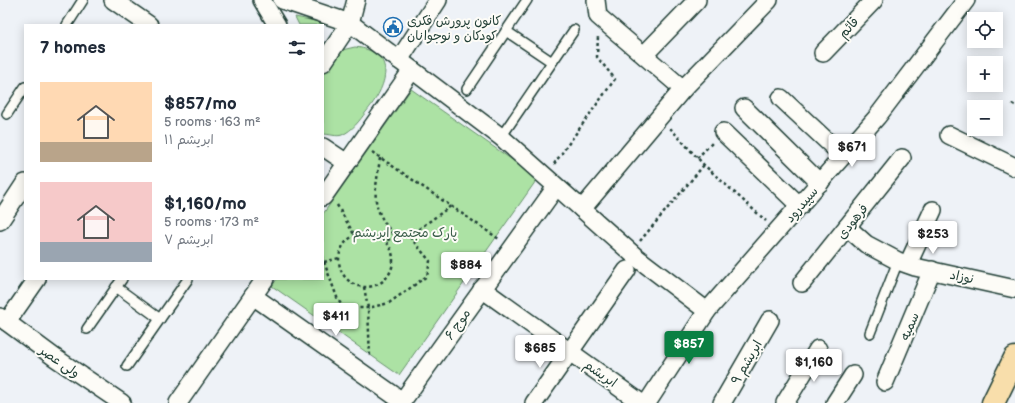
<!DOCTYPE html>
<meta charset="utf-8">
<style>
:root{--surface:#fff;--page:#f6f6f7;--text:#1f2937;--muted:#747a83;--accent:#0b8043}
body{margin:0;font-family:"Balsamiq Sans","Playpen Sans Arabic",sans-serif;background:var(--page);color:var(--text);height:100vh;display:flex;flex-direction:column;font-size:15px;white-space:nowrap}
*{box-sizing:border-box;margin:0}
p{font-size:13px;color:var(--muted)}
.icon{flex:none;width:22px;height:22px;fill:none;stroke:currentColor;stroke-width:2;stroke-linecap:round;stroke-linejoin:round}
.map{position:relative;flex:1;overflow:hidden}
.panel{position:absolute;left:24px;top:24px;width:300px;height:256px;display:flex;flex-direction:column;background:var(--surface);border-radius:0px;box-shadow:0 2px 10px #0003}
.panel>*{flex:none}
.buttons{position:absolute;left:967px;top:12px;display:grid;gap:8px}
.buttons a{display:grid;place-items:center;width:36px;height:36px;border-radius:0px;background:var(--surface);box-shadow:0 2px 10px #0003;font-size:20px}
.price{position:absolute;translate:-50% -34px;padding:0 9px;border-radius:4px;background:#fff;color:#222;font-size:13px;line-height:26px;filter:drop-shadow(0 1px 2px #0008)}
.price::after{content:'';position:absolute;left:50%;top:24px;width:12px;height:9px;margin-left:-6px;background:inherit;clip-path:polygon(0 0,100% 0,50% 100%)}
.price.selected{background:var(--accent);color:#fff}
ul{padding:0;list-style:none}
li{display:flex;align-items:center;gap:12px;height:100px;padding:0 16px}
li span{display:grid;place-items:center;flex:none;width:112px;height:80px;border-radius:0px;color:#555}
li>.icon{margin-inline-start:auto}
span .icon{width:48px;height:48px;fill:#fffc;stroke-width:1}
li b{font-size:17px}
h2{display:flex;justify-content:space-between;align-items:center;height:48px;padding:0 16px;font-size:17px}
.map>svg:first-child{display:block}
</style>
<div class="map">
<svg width="1015" height="403" viewBox="0 0 1015 403">
<rect width="100%" height="100%" fill="#eef2f7"/>
<filter id="ink" filterUnits="userSpaceOnUse"><feTurbulence type="fractalNoise" baseFrequency=".025" numOctaves="2"/><feDisplacementMap in="SourceGraphic" scale="8" xChannelSelector="R" yChannelSelector="G"/><feConvolveMatrix kernelMatrix="1 2 1 2 8 2 1 2 1" color-interpolation-filters="sRGB"/></filter>
<g filter="url(#ink)">
<!-- green -->
<g fill="#ace2a4" stroke="#66906c">
<polygon points="295,17 325,23 323,25 299,25"/>
<path d="M355 47C399 52 387 87 366 112 359 121 353 130 342 135 337 137 329 134 323 134V73L336 55 342 50Z"/>
<polygon points="411,89 538,178 399,375 272,286 277,279 323,279 323,214"/>
</g>
<g fill="none" stroke-linecap="round" stroke-linejoin="round">
<defs>
<g id="service">
<polyline points="67,25 83,0"/>
<polyline points="506,31 552,62"/>
<polyline points="467,89 527,0"/>
<polyline points="7,114 25,87"/>
<polyline points="501,137 574,30"/>
<polyline points="116,287 160,319"/>
<polyline points="87,329 122,279"/>
<polyline points="870,333 898,261"/>
<polyline points="127,366 188,279"/>
</g>
<g id="minor">
<polyline points="113,0 149,25"/>
<polyline points="262,0 277,25"/>
<polyline points="282,0 350,23 501,137 636,257 707,311"/>
<polyline points="596,0 598,16 683,89"/>
<polyline points="823,53 874,0"/>
<polyline points="644,55 697,0"/>
<polyline points="399,60 438,0"/>
<polyline points="323,63 350,23 356,0"/>
<polyline points="781,98 843,156"/>
<polyline points="744,108 820,183"/>
<polyline points="723,132 800,206"/>
<polyline points="949,135 1015,167"/>
<polyline points="323,147 347,163"/>
<polyline points="323,197 412,70"/>
<polyline points="582,209 683,89 769,0"/>
<polyline points="0,221 25,183"/>
<polyline points="847,227 866,244 898,261 915,267 1015,289"/>
<polyline points="908,264 933,210"/>
<polyline points="802,283 902,158"/>
<polyline points="482,289 641,403"/>
<polyline points="253,296 402,401"/>
<polyline points="0,317 54,357 122,403"/>
<polyline points="7,322 37,279"/>
<polyline points="885,382 932,270"/>
<polyline points="178,403 265,279"/>
<polyline points="401,403 556,187"/>
<polyline points="534,403 627,270"/>
<polyline points="647,403 707,311 877,117 966,0"/>
<polyline points="722,403 770,320"/>
<polyline points="785,403 818,349"/>
<polyline points="835,403 853,375"/>
</g>
<polyline id="primary" points="993,403 1015,358"/>
</defs>
<!-- service casing -->
<use href="#service" stroke="#1f3d34" stroke-width="12"/>
<!-- minor casing -->
<use href="#minor" stroke="#1f3d34" stroke-width="20"/>
<!-- primary casing -->
<use href="#primary" stroke="#1f3d34" stroke-width="25"/>
<!-- path -->
<g stroke="#1f3d34" stroke-width="2.5" stroke-dasharray="3 3" stroke-linecap="butt">
<polyline points="1012,104 1015,106"/>
<polyline points="670,128 704,165 766,221"/>
<polyline points="372,152 499,239"/>
<path d="M380 158C375 197 369 204 395 237"/>
<polyline points="697,158 712,143"/>
<polyline points="554,164 615,79 597,57 598,36"/>
<polyline points="337,205 355,236"/>
<circle cx="366" cy="260" r="27"/>
<polyline points="409,236 451,206"/>
<polyline points="640,241 704,165"/>
<polyline points="324,262 338,300 344,308 368,308 389,303 427,276 430,261 409,236 395,237 385,241"/>
<polyline points="324,262 339,258"/>
<polyline points="364,287 368,308 370,358"/>
</g>
<!-- service -->
<use href="#service" stroke="#fdfcf7" stroke-width="9"/>
<!-- minor -->
<use href="#minor" stroke="#fdfcf7" stroke-width="17"/>
<!-- primary -->
<use href="#primary" stroke="#f8deab" stroke-width="22"/>
</g>
</g>
<!-- icons -->
<defs>
<symbol id="civic-ring" viewBox="-11 -11 22 22"><circle r="9.5" fill="#fdfcf7" stroke="#1f6fb2" stroke-width="1.5"/><path d="M-.6-6.5H3V-4.5H.6V-3L4-1V1h2V6H-6V1h2V-1L-.6-3ZM-1.2 2.5V6h2.4V2.5Z" fill="#1f6fb2"/></symbol>
</defs>
<g fill-rule="evenodd">
<use href="#civic-ring" x="382" y="16" width="22" height="22"/>
</g>
<g text-anchor="middle" stroke-width="4" stroke-linejoin="round" paint-order="stroke">
<!-- poi labels -->
<g font-size="13" fill="#1f3d34" stroke="#fdfcf7" text-anchor="start">
<text x="407" y="25">کانون پرورش فکری<tspan x="407" dy="15">کودکان و نوجوانان</tspan></text>
</g>
<!-- street labels -->
<g font-size="13" fill="#1f3d34" stroke="#fdfcf7">
<text transform="translate(848 27) rotate(-47)" y="5">قائم</text>
<text transform="translate(801 204) rotate(-49)" y="5">سپیدرود</text>
<text transform="translate(852 221) rotate(-51)" y="5">فرهودی</text>
<text transform="translate(962 276) rotate(12)" y="5">نوزاد</text>
<text transform="translate(457 324) rotate(-55)" y="5">موج ۶</text>
<text transform="translate(909 326) rotate(-67)" y="5">سمیه</text>
<text transform="translate(60 361) rotate(35)" y="5">ولی عصر</text>
<text transform="translate(746 362) rotate(-60)" y="5">ابریشم ۹</text>
<text transform="translate(601 373) rotate(35)" y="5">ابریشم</text>
</g>
<!-- park labels -->
<g font-size="13" fill="#3b5e4a" stroke="#fdfcf7">
<text x="405" y="237">پارک مجتمع ابریشم</text>
</g>
</g>
</svg>
<div class="buttons">
<a><svg class="icon" aria-label="locate" viewBox="0 0 24 24"><circle cx="12" cy="12" r="6"/><path d="M12 2v4M12 18v4M2 12h4M18 12h4"/></svg></a>
<a>+</a>
<a>−</a>
</div>
<b class="price" style="left:852px;top:168px">$671</b>
<b class="price" style="left:933px;top:255px">$253</b>
<b class="price" style="left:466px;top:286px">$884</b>
<b class="price" style="left:336px;top:337px">$411</b>
<b class="price selected" style="left:689px;top:365px">$857</b>
<b class="price" style="left:540px;top:369px">$685</b>
<b class="price" style="left:814px;top:383px">$1,160</b>
<section class="panel">
<h2>7 homes<svg class="icon" aria-label="filters" viewBox="0 0 24 24"><path d="M4 7h16M4 17h16"/><circle cx="9" cy="7" r="2"/><circle cx="15" cy="17" r="2"/></svg></h2>
<ul>
<li><span style="background:linear-gradient(#ffd9b3 75%,#b9a48a 0)"><svg class="icon" aria-label="home" viewBox="0 0 24 24"><path d="M3 11l9-7 9 7M6 9v11h12V9"/></svg></span><div><b>$857/mo</b><p>5 rooms · 163 m²</p><p>ابریشم ۱۱</p></div></li>
<li><span style="background:linear-gradient(#f6c9c9 75%,#9aa5b1 0)"><svg class="icon" aria-label="home" viewBox="0 0 24 24"><path d="M3 11l9-7 9 7M6 9v11h12V9"/></svg></span><div><b>$1,160/mo</b><p>5 rooms · 173 m²</p><p>ابریشم ۷</p></div></li>
</ul>
</section>
</div>
